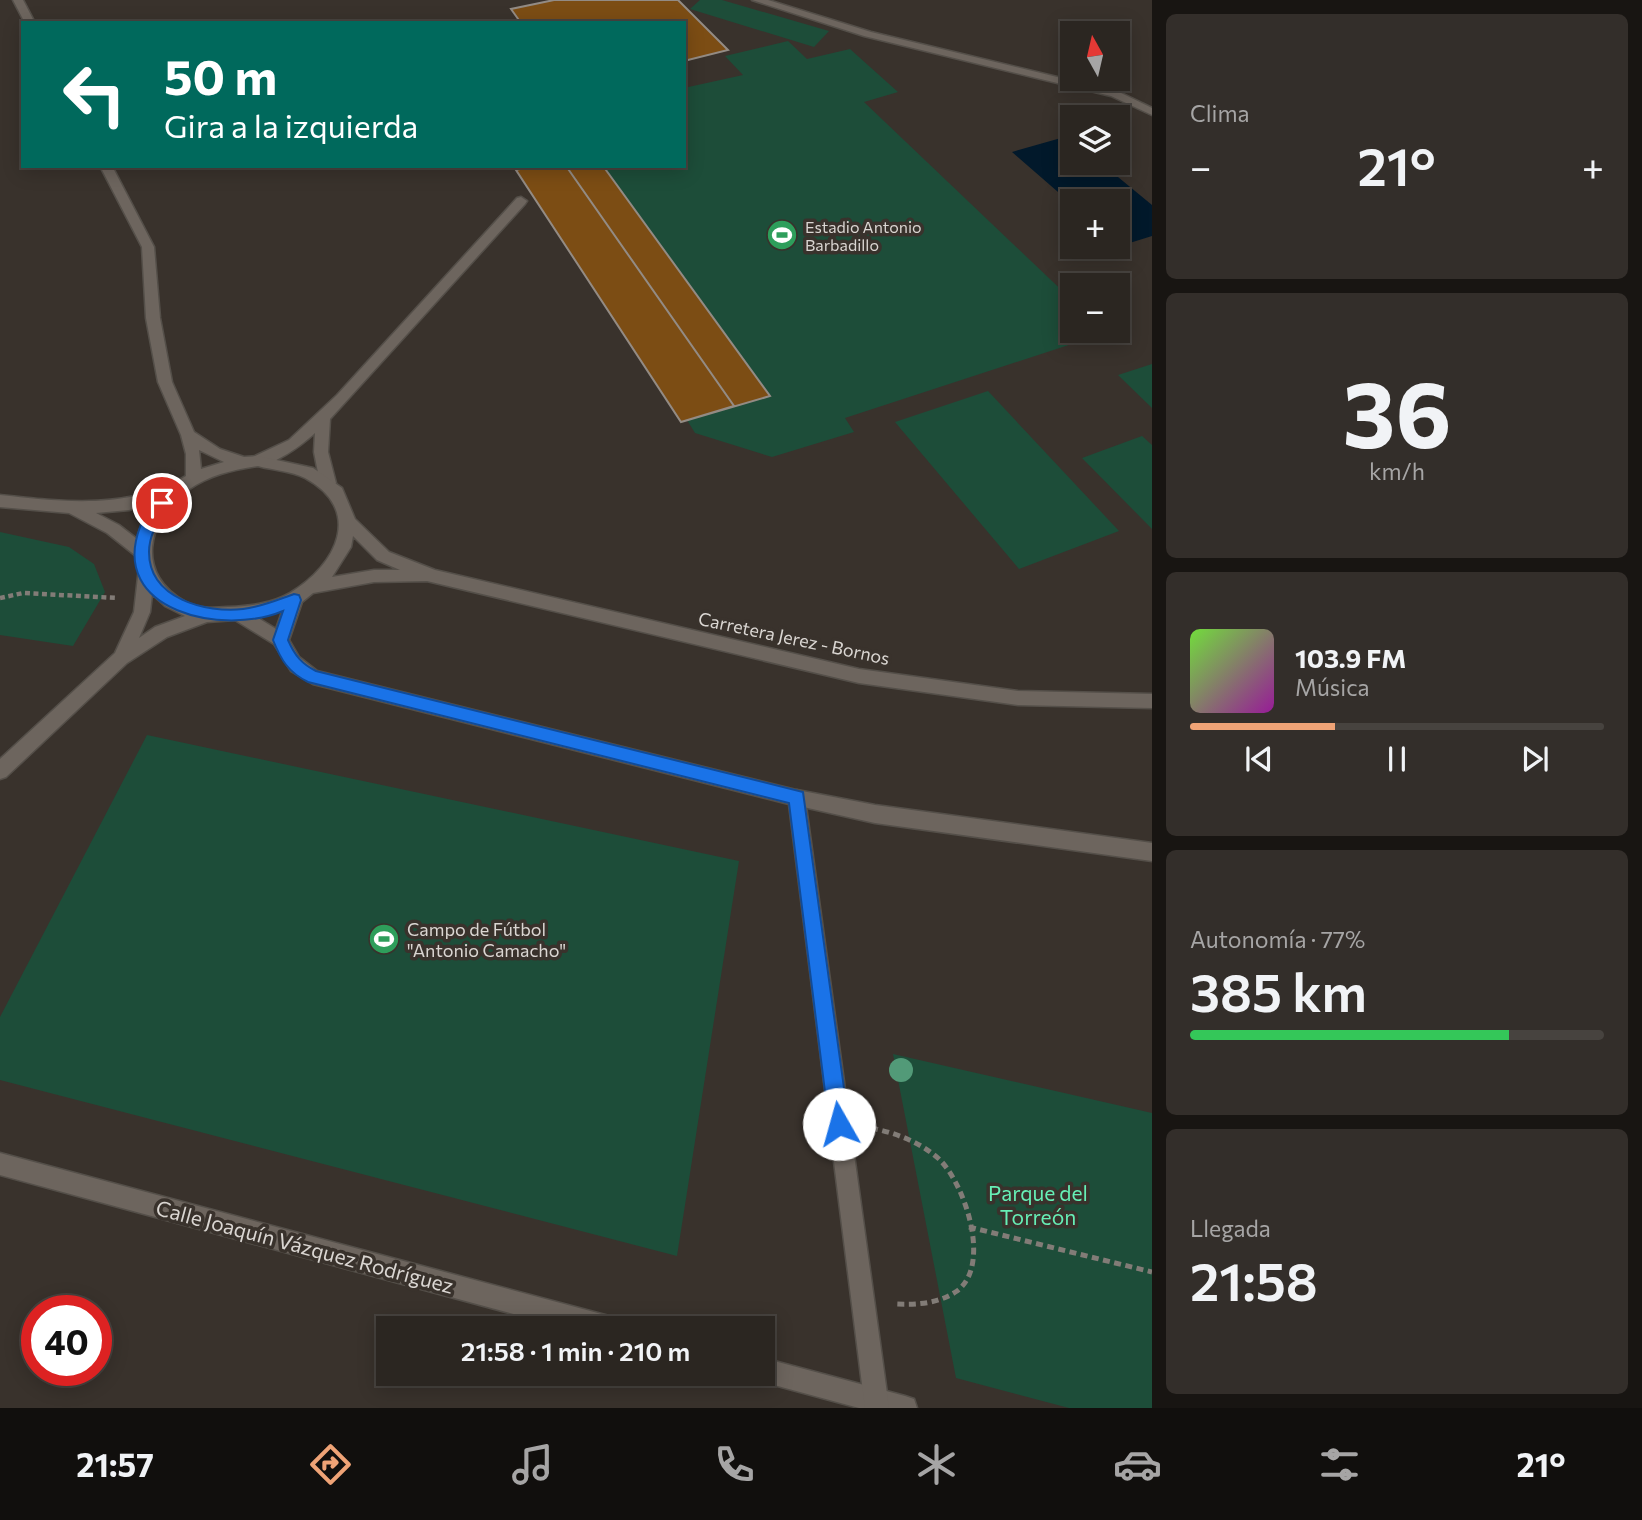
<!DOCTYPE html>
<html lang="es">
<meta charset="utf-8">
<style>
:root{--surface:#2b2621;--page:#332e2a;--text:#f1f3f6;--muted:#a6a5a5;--line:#47433f;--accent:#efa376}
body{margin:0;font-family:Commissioner,sans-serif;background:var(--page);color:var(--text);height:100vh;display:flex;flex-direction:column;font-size:26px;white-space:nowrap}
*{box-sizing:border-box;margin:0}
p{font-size:23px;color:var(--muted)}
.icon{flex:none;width:38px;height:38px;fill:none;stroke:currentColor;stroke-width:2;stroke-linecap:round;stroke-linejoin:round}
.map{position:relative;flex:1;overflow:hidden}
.details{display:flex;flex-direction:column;gap:14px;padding:14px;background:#181512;width:490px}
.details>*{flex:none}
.guide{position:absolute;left:21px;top:21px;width:665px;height:147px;border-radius:0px;box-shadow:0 4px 18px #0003,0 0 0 2px var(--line);background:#00695c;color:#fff;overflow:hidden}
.needle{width:46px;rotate:352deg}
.tools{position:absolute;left:1060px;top:21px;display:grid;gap:14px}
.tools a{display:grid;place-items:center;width:70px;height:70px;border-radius:0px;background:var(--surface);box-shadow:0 4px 18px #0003,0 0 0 2px var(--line);font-size:35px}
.speed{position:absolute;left:21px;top:1295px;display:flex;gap:14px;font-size:35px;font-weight:700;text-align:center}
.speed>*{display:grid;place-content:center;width:91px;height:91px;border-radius:50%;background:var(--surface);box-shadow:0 4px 18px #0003,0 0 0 2px var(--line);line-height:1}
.speed .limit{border:10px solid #d22;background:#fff;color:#111}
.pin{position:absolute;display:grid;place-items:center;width:60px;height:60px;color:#fff;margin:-30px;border:4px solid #fff;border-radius:50%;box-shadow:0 2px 7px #0007}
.me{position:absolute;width:77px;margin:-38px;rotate:353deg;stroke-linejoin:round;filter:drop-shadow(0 0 5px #0008)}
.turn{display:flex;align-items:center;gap:24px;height:147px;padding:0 28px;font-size:32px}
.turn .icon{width:91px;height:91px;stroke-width:2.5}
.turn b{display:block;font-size:49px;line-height:60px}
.big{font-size:52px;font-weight:600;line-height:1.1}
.details .widget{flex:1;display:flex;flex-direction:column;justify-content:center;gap:10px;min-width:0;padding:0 24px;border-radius:10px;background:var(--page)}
.details .dial{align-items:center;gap:0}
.dial b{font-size:91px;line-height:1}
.song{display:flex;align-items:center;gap:21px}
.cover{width:84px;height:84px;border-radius:10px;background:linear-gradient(135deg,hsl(100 70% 55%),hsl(300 70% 35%))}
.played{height:7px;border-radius:4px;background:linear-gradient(90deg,var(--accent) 35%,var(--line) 35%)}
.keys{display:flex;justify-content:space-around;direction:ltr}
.heat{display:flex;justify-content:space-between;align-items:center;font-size:38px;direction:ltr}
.charge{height:10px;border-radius:5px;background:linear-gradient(90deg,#34c759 77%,var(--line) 0)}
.trip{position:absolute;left:376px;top:1316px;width:399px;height:70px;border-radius:0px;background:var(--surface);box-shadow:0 4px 18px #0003,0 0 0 2px var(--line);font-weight:600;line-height:70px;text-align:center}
.tab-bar{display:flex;height:112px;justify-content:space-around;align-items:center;background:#110f0d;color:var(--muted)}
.tab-bar .icon{width:49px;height:49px}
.tab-bar .current{color:var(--accent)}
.tab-bar b{font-size:32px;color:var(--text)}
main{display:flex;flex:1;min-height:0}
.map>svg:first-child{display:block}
</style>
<main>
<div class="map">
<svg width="1152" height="1408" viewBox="0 0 1152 1408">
<rect width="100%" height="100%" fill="#39322c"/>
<!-- green -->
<path fill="#1d4d39" d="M700,0H722L829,31L814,47L690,9Z
M788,41L807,59L850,49L898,92L864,102L1073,301V331H1084L1081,341L845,418L854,432L772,457L695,433L687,420L681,422L516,170L521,168L520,166H684V88L743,75L725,56Z
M1152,364V408L1118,375Z
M988,391L1119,531L1019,569L895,422Z
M1142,436L1152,445V529L1082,458Z
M0,532L69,547L94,564L105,592L73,646L0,635Z
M147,735L739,861L677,1256L0,1080V1017Z
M893,1054L1152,1113V1408H1069L956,1378Z"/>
<!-- water -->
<path fill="#02192b" d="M1068,136L1073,140V163H1101L1152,205V236L1120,246L1118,201H1073V205L1012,152Z"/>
<!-- building -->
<path fill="#7c4d14" stroke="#938b84" stroke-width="2" d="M554,0H678L728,50L684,61V23H521L511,9Z
M531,166H603L770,396L681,422L516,170Z
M531,166H566L734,406L681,422L516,170Z"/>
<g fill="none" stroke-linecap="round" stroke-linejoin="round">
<!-- lane casing -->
<g stroke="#544f49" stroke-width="3">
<path id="lane" d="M752,0H768L871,32L1119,92L1152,108V115L1111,96L864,36Z
M521,197L527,201L525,204L330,419L328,452L336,483L333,487H323L320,483L314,452L315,433C302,445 270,469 253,465L251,461L253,457L289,440L337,395L517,198Z"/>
</g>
<!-- street casing -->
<g stroke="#544f49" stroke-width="3">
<path id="street" d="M797,790L875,805L1152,843V861L875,823L790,804L788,798L790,792Z
M0,1153L609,1316L618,1319L621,1328H565L0,1175Z
M763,1358L905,1396L914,1399L917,1408H859L763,1382L754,1379L752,1374H763Z"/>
</g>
<!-- secondary casing -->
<g stroke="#544f49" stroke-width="3">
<path id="secondary" d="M13,0H23L35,23H25Z
M100,166H112L154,247L160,318L172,382L194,432L220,449L244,457L258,456L313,468L342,488L355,519L389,552L435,570L859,669L1018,691L1152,694V708L1018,705L859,683L427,581L374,582L313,593L302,602L289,640L299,657L317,671L804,792L889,1408H865L789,804L313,684L291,671L274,644L235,620L207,622L167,637L127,663L6,777L0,779V759L115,653L134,612L139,568L136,556L107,533L69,513L0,507V495C64,502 129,510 186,476V454L181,435L158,382L146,318L142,247ZM199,450L224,462L201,469ZM258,466C272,470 292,471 305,478C364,510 337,565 290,593C271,604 249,606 228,607C213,608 200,609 186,602C135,575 146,520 188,490C209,475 233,470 258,466ZM154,504L143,520L137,539L119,525L96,513L129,510ZM353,536L377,560L400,570H374L332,577L351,547ZM152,594L165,606L185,616L155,627L139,638L150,612ZM283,609L276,629L258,618L261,617Z"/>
</g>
<!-- path-far1 -->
<path stroke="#827c77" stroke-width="4.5" stroke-dasharray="5 3.5" stroke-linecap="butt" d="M0,598L23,593L118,598"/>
<!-- path -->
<path stroke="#827c77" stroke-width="5" stroke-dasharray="7 4.5" stroke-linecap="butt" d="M871,1128C896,1133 920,1142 939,1159C965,1184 992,1265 957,1291C938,1304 916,1305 895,1304
M969,1227L1152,1272"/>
<!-- lane -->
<use href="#lane" fill="#6d655e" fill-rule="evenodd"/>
<!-- street -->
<use href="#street" fill="#6d655e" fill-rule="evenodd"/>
<!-- secondary -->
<use href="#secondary" fill="#6d655e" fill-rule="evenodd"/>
</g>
<!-- trees -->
<circle fill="#529a78" cx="901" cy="1070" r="12"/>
<!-- route -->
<path fill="#1a73e8" stroke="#114b97" stroke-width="2" d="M162,498L169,503C160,519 149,533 149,552C149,599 206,613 243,609C261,607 277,600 294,594L299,595L301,600L288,640C295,656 302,664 316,671L803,792L849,1124L846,1131L839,1134L832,1131L829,1124L789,803L308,682C288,672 281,660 273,640L283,611C224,636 108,612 140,527C143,517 152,508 157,499Z"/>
<!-- icons -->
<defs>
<g id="stadium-disc" transform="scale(1.575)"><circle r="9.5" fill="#2e9e5b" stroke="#39322c"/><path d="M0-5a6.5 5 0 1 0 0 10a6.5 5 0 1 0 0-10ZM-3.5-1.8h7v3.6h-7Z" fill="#fff"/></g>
</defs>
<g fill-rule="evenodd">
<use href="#stadium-disc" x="782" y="235"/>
<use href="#stadium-disc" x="384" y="939"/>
</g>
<g text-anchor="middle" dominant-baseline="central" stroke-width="7" stroke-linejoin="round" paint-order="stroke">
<!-- far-poi labels -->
<g font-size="16" fill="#dad6d2" stroke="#39322c" text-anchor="start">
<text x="805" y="226">Estadio Antonio<tspan x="805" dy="18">Barbadillo</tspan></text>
</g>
<!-- street labels -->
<g font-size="18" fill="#dad6d2" stroke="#39322c">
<text transform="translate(794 638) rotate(12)">Carretera Jerez - Bornos</text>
</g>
<!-- poi labels -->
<g font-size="18" fill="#dad6d2" stroke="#39322c" text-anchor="start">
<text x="407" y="929">Campo de Fútbol<tspan x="407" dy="21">"Antonio Camacho"</tspan></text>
</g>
<!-- near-park labels -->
<g font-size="21" fill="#66efb6" stroke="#39322c">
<text x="1038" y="1192">Parque del<tspan x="1038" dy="24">Torreón</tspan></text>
</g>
<!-- near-street labels -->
<g font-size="21" fill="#dad6d2" stroke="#39322c">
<text transform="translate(305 1246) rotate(15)">Calle Joaquín Vázquez Rodríguez</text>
</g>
</g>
</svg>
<div class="tools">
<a><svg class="needle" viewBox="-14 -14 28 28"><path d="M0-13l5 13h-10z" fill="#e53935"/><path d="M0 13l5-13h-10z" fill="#a6a5a5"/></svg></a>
<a><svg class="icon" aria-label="layers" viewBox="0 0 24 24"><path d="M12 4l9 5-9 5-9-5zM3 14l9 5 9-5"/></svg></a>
<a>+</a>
<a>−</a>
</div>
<div class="speed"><div class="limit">40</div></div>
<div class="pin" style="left:162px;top:503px;background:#d93025"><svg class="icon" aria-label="arrive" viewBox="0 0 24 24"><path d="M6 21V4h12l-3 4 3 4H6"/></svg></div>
<svg class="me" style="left:839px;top:1124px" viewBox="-20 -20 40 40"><circle r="19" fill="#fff"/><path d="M0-13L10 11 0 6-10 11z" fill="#1a73e8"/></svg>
<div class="trip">21:58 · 1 min · 210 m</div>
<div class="guide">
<div class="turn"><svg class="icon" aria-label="left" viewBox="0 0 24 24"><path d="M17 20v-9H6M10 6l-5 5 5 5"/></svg><div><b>50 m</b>Gira a la izquierda</div></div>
</div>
</div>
<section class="details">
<div class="widget"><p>Clima</p>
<div class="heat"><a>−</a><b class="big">21°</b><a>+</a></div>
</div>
<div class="widget dial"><b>36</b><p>km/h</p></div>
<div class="widget">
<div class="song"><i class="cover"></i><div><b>103.9 FM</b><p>Música</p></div></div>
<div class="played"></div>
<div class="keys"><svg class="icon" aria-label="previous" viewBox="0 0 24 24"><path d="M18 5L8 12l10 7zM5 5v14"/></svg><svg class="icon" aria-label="pause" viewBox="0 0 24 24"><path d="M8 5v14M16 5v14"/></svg><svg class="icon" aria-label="next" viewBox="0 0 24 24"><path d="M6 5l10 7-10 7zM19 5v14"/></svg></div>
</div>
<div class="widget"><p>Autonomía · 77%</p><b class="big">385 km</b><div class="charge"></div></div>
<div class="widget"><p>Llegada</p><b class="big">21:58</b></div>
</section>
</main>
<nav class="tab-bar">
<b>21:57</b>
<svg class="icon current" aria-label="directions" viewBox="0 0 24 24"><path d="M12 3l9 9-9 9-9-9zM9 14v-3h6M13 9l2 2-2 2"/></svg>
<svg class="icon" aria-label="music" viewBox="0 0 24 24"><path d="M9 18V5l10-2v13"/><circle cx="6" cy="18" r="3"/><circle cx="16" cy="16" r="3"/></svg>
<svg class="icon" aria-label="phone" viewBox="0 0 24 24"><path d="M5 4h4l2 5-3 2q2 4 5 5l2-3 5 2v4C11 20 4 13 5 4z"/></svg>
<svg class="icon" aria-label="climate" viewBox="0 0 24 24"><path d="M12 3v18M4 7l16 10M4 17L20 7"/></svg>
<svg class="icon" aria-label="car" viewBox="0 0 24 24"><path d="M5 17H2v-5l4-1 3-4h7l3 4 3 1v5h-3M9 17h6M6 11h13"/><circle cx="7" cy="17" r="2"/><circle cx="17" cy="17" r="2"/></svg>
<svg class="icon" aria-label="filters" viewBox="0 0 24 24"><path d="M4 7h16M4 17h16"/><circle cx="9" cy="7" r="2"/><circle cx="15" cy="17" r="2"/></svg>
<b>21°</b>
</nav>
